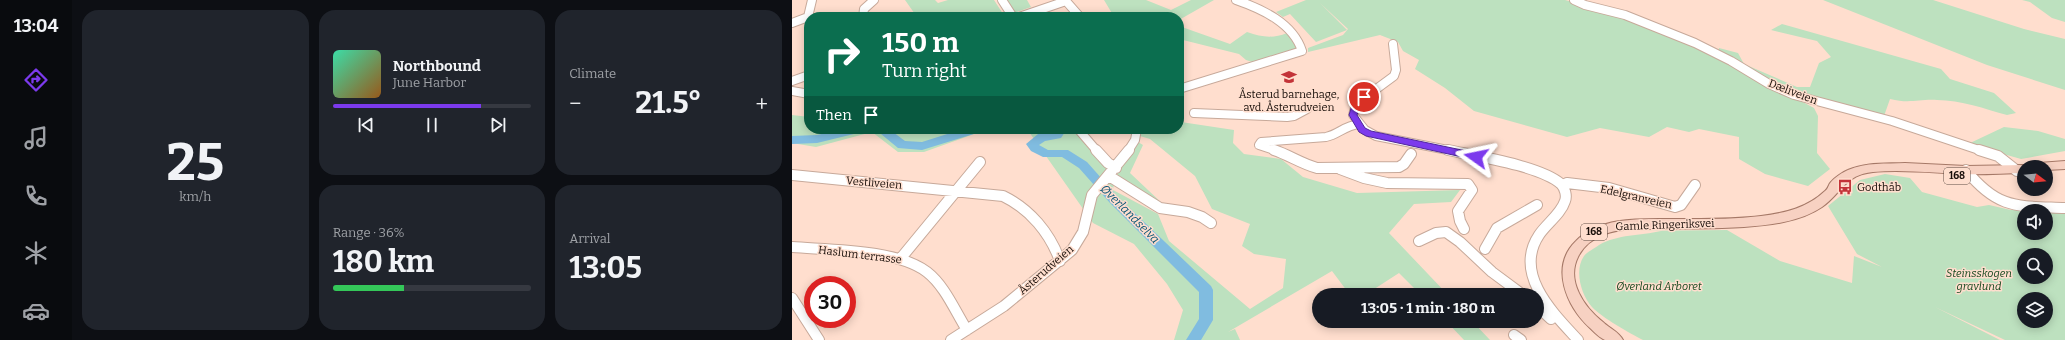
<!DOCTYPE html>
<meta charset="utf-8">
<style>
:root{--surface:#171b24;--page:#20242c;--text:#f1f3f6;--muted:#9ea1a6;--line:#363941;--accent:#7c3aed}
body{margin:0;font-family:Bitter,serif;background:var(--page);color:var(--text);height:100vh;display:flex;flex-direction:column;font-size:15px;white-space:nowrap}
*{box-sizing:border-box;margin:0}
p{font-size:13px;color:var(--muted)}
.icon{flex:none;width:22px;height:22px;fill:none;stroke:currentColor;stroke-width:2;stroke-linecap:round;stroke-linejoin:round}
.map{position:relative;flex:1;overflow:hidden}
.sheet{display:flex;flex-direction:column;gap:10px;padding:10px;background:#0d0f14;width:720px}
.sheet>*{flex:none}
.guide{position:absolute;left:12px;top:12px;width:380px;height:122px;border-radius:16px;box-shadow:0 2px 10px #0003;background:#0b6e4f;color:#fff;overflow:hidden}
.needle{width:26px;rotate:106deg}
.controls{position:absolute;left:1225px;top:160px;display:grid;gap:8px}
.controls a{display:grid;place-items:center;width:36px;height:36px;border-radius:50%;background:var(--surface);box-shadow:0 2px 10px #0003;font-size:20px}
.speed{position:absolute;left:12px;top:276px;display:flex;gap:8px;font-size:20px;font-weight:700;text-align:center}
.speed>*{display:grid;place-content:center;width:52px;height:52px;border-radius:50%;background:var(--surface);box-shadow:0 2px 10px #0003;line-height:1}
.speed .limit{border:6px solid #d22;background:#fff;color:#111}
.pin{position:absolute;display:grid;place-items:center;width:34px;height:34px;color:#fff;margin:-17px;border:2px solid #fff;border-radius:50%;box-shadow:0 1px 4px #0007}
.me{position:absolute;width:44px;margin:-22px;rotate:282deg;stroke-linejoin:round;filter:drop-shadow(0 0 3px #0008)}
.turn{display:flex;align-items:center;gap:14px;height:84px;padding:0 12px;font-size:18px}
.turn .icon{width:52px;height:52px;stroke-width:2.5}
.turn b{display:block;font-size:28px;line-height:34px}
.then{display:flex;align-items:center;height:38px;padding:0 12px;background:#0003;gap:8px;font-size:15px}
.big{font-size:30px;font-weight:700;line-height:1.1}
.sheet .widget{flex:1;display:flex;flex-direction:column;justify-content:center;gap:6px;min-width:0;padding:0 14px;border-radius:16px;background:var(--page)}
.sheet .dial{align-items:center;gap:0}
.dial b{font-size:52px;line-height:1}
.song{display:flex;align-items:center;gap:12px}
.cover{width:48px;height:48px;border-radius:6px;background:linear-gradient(135deg,hsl(160 70% 55%),hsl(30 70% 35%))}
.played{height:4px;border-radius:2px;background:linear-gradient(90deg,var(--accent) 75%,var(--line) 75%)}
.keys{display:flex;justify-content:space-around;direction:ltr}
.heat{display:flex;justify-content:space-between;align-items:center;font-size:22px;direction:ltr}
.charge{height:6px;border-radius:3px;background:linear-gradient(90deg,#34c759 36%,var(--line) 0)}
.sheet .tiles{flex:1;display:grid;gap:10px;grid-template-columns:repeat(3,1fr)}
.widget:first-child{grid-row:span 2}
.trip{position:absolute;left:520px;top:288px;width:232px;height:40px;border-radius:20px;background:var(--surface);box-shadow:0 2px 10px #0003;font-weight:700;line-height:40px;text-align:center}
main{display:flex;flex:1;min-height:0}
.tabs{display:flex;flex-direction:column;width:72px;justify-content:space-around;align-items:center;background:#090b0e;color:var(--muted)}
.tabs .icon{width:28px;height:28px}
.tabs .current{color:var(--accent)}
.tabs b{font-size:18px;color:var(--text)}
.map>svg:first-child{display:block}
</style>
<main>
<nav class="tabs">
<b>13:04</b>
<svg class="icon current" aria-label="directions" viewBox="0 0 24 24"><path d="M12 3l9 9-9 9-9-9zM9 14v-3h6M13 9l2 2-2 2"/></svg>
<svg class="icon" aria-label="music" viewBox="0 0 24 24"><path d="M9 18V5l10-2v13"/><circle cx="6" cy="18" r="3"/><circle cx="16" cy="16" r="3"/></svg>
<svg class="icon" aria-label="phone" viewBox="0 0 24 24"><path d="M5 4h4l2 5-3 2q2 4 5 5l2-3 5 2v4C11 20 4 13 5 4z"/></svg>
<svg class="icon" aria-label="climate" viewBox="0 0 24 24"><path d="M12 3v18M4 7l16 10M4 17L20 7"/></svg>
<svg class="icon" aria-label="car" viewBox="0 0 24 24"><path d="M5 17H2v-5l4-1 3-4h7l3 4 3 1v5h-3M9 17h6M6 11h13"/><circle cx="7" cy="17" r="2"/><circle cx="17" cy="17" r="2"/></svg>
</nav>
<section class="sheet">
<div class="tiles">
<div class="widget dial"><b>25</b><p>km/h</p></div>
<div class="widget">
<div class="song"><i class="cover"></i><div><b>Northbound</b><p>June Harbor</p></div></div>
<div class="played"></div>
<div class="keys"><svg class="icon" aria-label="previous" viewBox="0 0 24 24"><path d="M18 5L8 12l10 7zM5 5v14"/></svg><svg class="icon" aria-label="pause" viewBox="0 0 24 24"><path d="M8 5v14M16 5v14"/></svg><svg class="icon" aria-label="next" viewBox="0 0 24 24"><path d="M6 5l10 7-10 7zM19 5v14"/></svg></div>
</div>
<div class="widget"><p>Climate</p>
<div class="heat"><a>−</a><b class="big">21.5°</b><a>+</a></div>
</div>
<div class="widget"><p>Range · 36%</p><b class="big">180 km</b><div class="charge"></div></div>
<div class="widget"><p>Arrival</p><b class="big">13:05</b></div>
</div>
</section>
<div class="map">
<svg width="1273" height="340" viewBox="0 0 1273 340">
<rect width="100%" height="100%" fill="#ffdece"/>
<!-- green -->
<path fill="#bde1bf" fill-rule="evenodd" d="M113,0H143L146,3L156,0H202L213,17H125Z
M212,0H235L239,7L219,14Z
M312,0H354L379,10L399,0H422L387,20V17H327L321,15Z
M514,0H773L841,19L942,65L1022,108L1026,116L1025,153L1038,169L1016,186L973,174L947,159V137L907,129L897,132L875,127L857,137L808,128L775,137L682,111L653,88L623,69L627,60L611,51L606,42L588,35L516,52V48L551,35L556,29L528,3L555,30L524,42L498,14L491,17L484,12Z
M1031,0H1141L1232,29L1273,39V90L1195,65Z
M1230,0H1273V22L1260,18L1238,2Z
M990,24L1149,69L1158,79L1202,93L1224,113L1215,115C1193,109 1169,100 1145,100C1126,99 1118,104 1098,99L1092,116L1019,97L992,88L926,54L927,48L946,53L952,64L1005,87H1018L1027,63L1039,57L1025,41L979,30Z
M387,26L438,44L455,32C470,37 480,39 495,33L506,50L460,62L454,60L447,54L387,39Z
M0,115L17,117V129H196L132,152H106L80,132L24,147L0,143Z
M387,119L389,122L442,130L441,143L452,154L489,159L511,177L565,193L668,190L659,202L622,204L597,233L656,295H629L607,273L573,295H558L540,271L436,332L443,329L448,340H382L391,310L375,284L342,244L301,223L235,129H287L324,170L321,190L366,214L377,241L458,309L491,288L494,259L462,254L450,246L458,224L420,209L403,176L358,139L348,136L350,129H387Z
M1212,127L1246,131L1273,139V151L1229,159L1176,144Z
M346,142L351,145L338,173L374,207L324,179L327,169Z
M1093,174L1118,178L1130,192L1185,207L1197,205L1219,210L1273,211V340H1213L1143,307L1208,340H851C839,334 809,317 800,307C789,295 782,270 792,256C795,252 803,248 807,245C826,234 848,236 869,231H841L935,230L988,261L1060,283L1062,256L1090,267L1065,254L1036,206L1068,180ZM1232,211H1254V233H1232ZM1232,255H1254V277H1232ZM1232,299H1254V321H1232Z
M654,321H680L698,340H672Z"/>
<g fill="none" stroke-linecap="round" stroke-linejoin="round">
<!-- river -->
<path fill="#80bce0" fill-rule="evenodd" d="M52,129H72L70,132L25,143L0,144V136L25,135Z
M83,129H97L113,141L130,142L171,129H190L188,132L130,150L106,148Z
M263,129H275L269,138L253,141L247,145L256,150H276L295,162L326,197L419,286L421,290V320L409,340H394L407,319V292L318,203L287,168L270,157H251L239,151L234,144L246,134L261,131Z"/>
<!-- minor-far1 casing -->
<g stroke="#c7a99a" stroke-width="10">
<path id="minor-far1" d="M210,0L221,17
M782,0L793,5L833,15L903,43L939,61L977,84L1002,95L1100,121L1190,151
M71,17L72,9L82,0
M227,17L274,1L288,17
M0,23L16,17L20,0
M601,44L604,70L602,76L564,104L561,115L573,130L584,136L661,151
M0,81L17,75
M387,89L510,51C501,23 470,9 444,0
M0,91L17,94
M402,113L495,117L502,116L515,109
M286,129L305,151
M336,151L343,140L345,129
M485,151L467,145L469,142L534,137C547,134 552,126 567,124"/>
</g>
<!-- minor casing -->
<g stroke="#c7a99a" stroke-width="12">
<path id="minor" d="M304,150L316,163L324,168
M482,150C497,155 510,164 525,168L607,167L612,164L619,154
M656,150C684,156 749,166 769,184C773,188 775,196 773,201C769,214 754,224 747,235C721,274 761,313 786,340
M1187,150L1206,156L1225,171
M548,169L572,178L595,183L676,184L680,190L666,211L668,221L672,229
M1174,170C1206,210 1226,206 1273,208
M0,175L211,196C238,209 258,233 268,261
M317,176L368,208L396,212L410,217L419,223
M775,183L817,188L883,207L889,205L903,185
M627,241L644,233L654,232L668,242L700,272L731,295
M0,247C37,250 105,249 135,272C153,286 163,311 175,330
M693,249L705,228L745,205
M109,258L188,162
M0,298L27,340
M745,306L759,319
M722,335L729,340
M159,340L212,306L280,250L291,232L300,195L337,150"/>
</g>
<!-- major casing -->
<g stroke="#a57867" stroke-width="2">
<path id="major" d="M1273,161V169L1254,170V167H1242L1247,163Z
M1113,163L1174,166L1232,165L1236,167H1232V173C1212,173 1192,175 1171,174C1142,173 1111,169 1081,172C1052,175 1050,193 1030,207C1008,222 978,225 952,227C923,229 893,228 864,229C848,229 829,228 813,234C802,238 791,246 786,257C774,281 792,307 811,322C817,328 827,332 831,340C826,340 817,340 813,340C808,338 802,332 798,328C775,307 757,267 784,241C811,213 861,220 897,219C921,219 945,219 969,216C993,213 1015,208 1033,191C1037,188 1036,185 1039,182C1042,178 1051,172 1056,170C1074,162 1094,164 1113,163Z"/>
</g>
<!-- minor-far1 -->
<use href="#minor-far1" stroke="#fff" stroke-width="8"/>
<!-- minor -->
<use href="#minor" stroke="#fff" stroke-width="10"/>
<!-- major -->
<use href="#major" fill="#f7d1c2" fill-rule="evenodd"/>
</g>
<!-- route -->
<path fill="#7c3aed" stroke="#51269a" d="M572,94L576,97L568,105L565,115L573,128L579,131L684,153L689,157L684,160L574,136L567,132L557,115L561,102Z"/>
<!-- icons -->
<defs>
<g id="school-bare" transform="scale(1.2)"><path d="M0-5L7-2L0 1L-7-2ZM-4 1L0 2.5L4 1V4Q0 6-4 4Z" fill="#c33338" stroke="#ffdece" stroke-width="2.5" paint-order="stroke"/></g>
<g id="bus-bare" transform="scale(1.2)"><path d="M-5-6H5V4H4V6H2V4H-2V6H-4V4H-5ZM-3.5-4V0h7V-4ZM-3.5 1.2v1.5H-2V1.2ZM2 1.2v1.5H3.5V1.2Z" fill="#c33338" stroke="#ffdece" stroke-width="2.5" paint-order="stroke"/></g>
</defs>
<g fill-rule="evenodd">
<use href="#school-bare" x="497" y="77"/>
<use href="#bus-bare" x="1053" y="187"/>
</g>
<g text-anchor="middle" dominant-baseline="central" stroke-width="3" stroke-linejoin="round" paint-order="stroke">
<!-- shield labels -->
<g fill="#ffdece" stroke="#5c4b43" stroke-width="1">
<rect x="1152" y="168" width="26" height="16" rx="3"/>
<rect x="789" y="224" width="26" height="16" rx="3"/>
</g>
<g font-size="10" font-weight="bold" fill="#160c07">
<text x="1165" y="176">168</text>
<text x="802" y="232">168</text>
</g>
<!-- street labels -->
<g font-size="11" fill="#160c07" stroke="#ffdece">
<text transform="translate(1001 92) rotate(21)">Dæliveien</text>
<text transform="translate(82 183) rotate(5)">Vestliveien</text>
<text transform="translate(844 197) rotate(13)">Edelgranveien</text>
<text transform="translate(873 225) rotate(-2)">Gamle Ringeriksvei</text>
<text transform="translate(68 255) rotate(7)">Haslum terrasse</text>
<text transform="translate(254 270) rotate(-41)">Åsterudveien</text>
</g>
<!-- poi labels -->
<g font-size="11" fill="#160c07" stroke="#ffdece">
<text x="497" y="94">Åsterud barnehage,<tspan x="497" dy="13">avd. Åsterudveien</tspan></text>
<text x="1065" y="187" text-anchor="start">Godthåb</text>
</g>
<!-- park labels -->
<g font-size="11" font-style="italic" fill="#14471d" stroke="#ffdece">
<text x="1187" y="273">Steinsskogen<tspan x="1187" dy="13">gravlund</tspan></text>
<text x="867" y="286">Øverland Arboret</text>
</g>
<!-- water labels -->
<g font-size="12" font-style="italic" fill="#065577" stroke="#ffdece">
<text transform="translate(338 214) rotate(45)">Øverlandselva</text>
</g>
</g>
</svg>
<div class="controls">
<a><svg class="needle" viewBox="-14 -14 28 28"><path d="M0-13l5 13h-10z" fill="#e53935"/><path d="M0 13l5-13h-10z" fill="#9ea1a6"/></svg></a>
<a><svg class="icon" aria-label="sound" viewBox="0 0 24 24"><path d="M4 9h4l5-4v14l-5-4H4zM17 9q2 3 0 6"/></svg></a>
<a><svg class="icon" aria-label="search" viewBox="0 0 24 24"><circle cx="10" cy="10" r="6"/><path d="M15 15l6 6"/></svg></a>
<a><svg class="icon" aria-label="layers" viewBox="0 0 24 24"><path d="M12 4l9 5-9 5-9-5zM3 14l9 5 9-5"/></svg></a>
</div>
<div class="speed"><div class="limit">30</div></div>
<div class="pin" style="left:572px;top:97px;background:#d93025"><svg class="icon" aria-label="arrive" viewBox="0 0 24 24"><path d="M6 21V4h12l-3 4 3 4H6"/></svg></div>
<svg class="me" style="left:684px;top:157px" viewBox="-20 -20 40 40"><path d="M0-17L14 15 0 8-14 15z" fill="#7c3aed" stroke="#fff" stroke-width="4"/></svg>
<div class="trip">13:05 · 1 min · 180 m</div>
<div class="guide">
<div class="turn"><svg class="icon" aria-label="right" viewBox="0 0 24 24"><path d="M7 20v-9h11M14 6l5 5-5 5"/></svg><div><b>150 m</b>Turn right</div></div>
<div class="then">Then<svg class="icon" aria-label="arrive" viewBox="0 0 24 24"><path d="M6 21V4h12l-3 4 3 4H6"/></svg></div>
</div>
</div>
</main>
